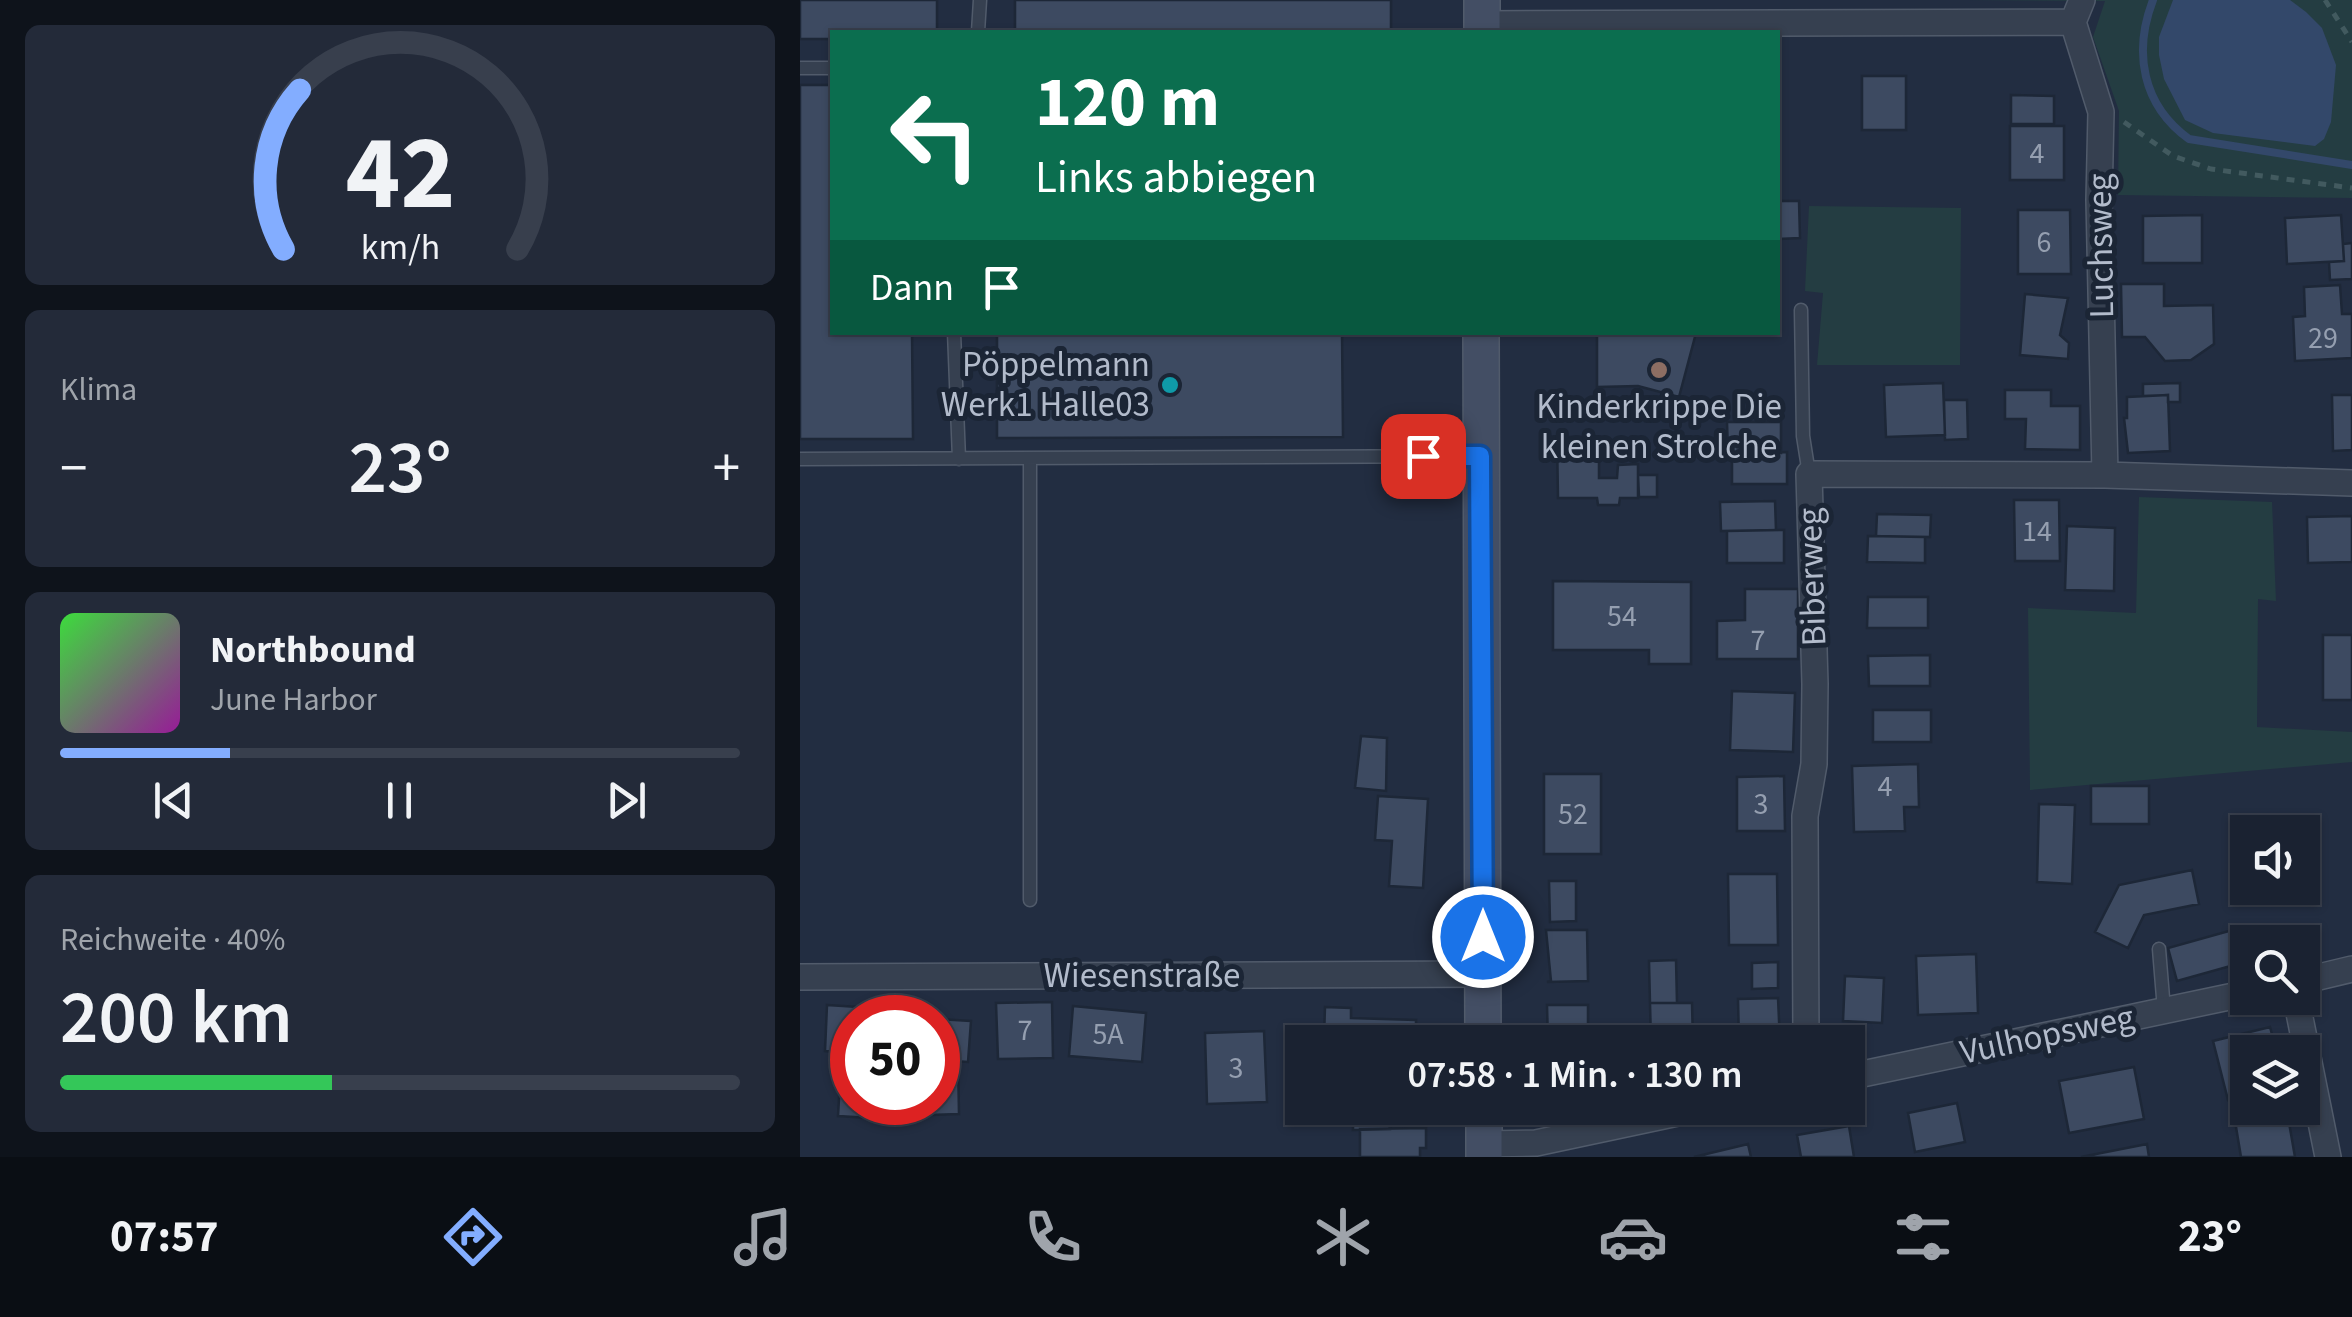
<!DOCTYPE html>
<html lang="de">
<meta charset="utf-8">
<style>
:root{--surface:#1a2231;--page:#232a39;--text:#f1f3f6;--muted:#9fa4ab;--line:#383f4d;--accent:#83adff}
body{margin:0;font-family:"Source Sans 3",sans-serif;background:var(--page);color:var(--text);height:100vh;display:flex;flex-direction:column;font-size:38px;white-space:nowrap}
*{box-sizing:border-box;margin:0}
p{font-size:32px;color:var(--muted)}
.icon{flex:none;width:55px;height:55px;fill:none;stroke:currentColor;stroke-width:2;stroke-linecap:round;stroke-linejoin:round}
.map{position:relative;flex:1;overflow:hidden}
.sheet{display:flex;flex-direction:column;gap:25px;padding:25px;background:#0e131b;width:800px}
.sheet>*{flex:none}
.hud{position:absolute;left:30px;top:30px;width:950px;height:305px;border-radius:0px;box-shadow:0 2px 8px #0004,0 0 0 2px var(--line);background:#0b6e4f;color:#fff;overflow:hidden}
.controls{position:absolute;left:1430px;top:815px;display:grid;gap:20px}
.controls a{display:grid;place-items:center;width:90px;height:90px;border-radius:0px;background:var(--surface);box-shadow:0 2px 8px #0004,0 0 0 2px var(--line);font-size:50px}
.speed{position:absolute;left:30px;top:995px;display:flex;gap:20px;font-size:50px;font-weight:700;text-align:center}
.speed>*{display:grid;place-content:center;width:130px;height:130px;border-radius:50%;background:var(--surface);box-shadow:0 2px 8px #0004,0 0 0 2px var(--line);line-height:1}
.speed .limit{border:15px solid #d22;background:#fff;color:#111}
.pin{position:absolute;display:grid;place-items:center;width:85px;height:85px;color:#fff;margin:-42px;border-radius:20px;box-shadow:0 5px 15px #0006}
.me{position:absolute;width:110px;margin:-55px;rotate:0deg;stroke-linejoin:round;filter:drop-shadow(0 0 8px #0008)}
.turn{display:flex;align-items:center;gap:35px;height:210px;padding:0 40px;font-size:45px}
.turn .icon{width:130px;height:130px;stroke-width:2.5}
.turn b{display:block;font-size:70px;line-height:85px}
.then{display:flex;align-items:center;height:95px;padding:0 40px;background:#0003;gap:20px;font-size:38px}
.big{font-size:75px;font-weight:600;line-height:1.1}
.sheet .tile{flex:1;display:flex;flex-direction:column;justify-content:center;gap:15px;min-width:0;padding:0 35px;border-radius:15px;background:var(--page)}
.sheet .dial{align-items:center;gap:0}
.dial svg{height:260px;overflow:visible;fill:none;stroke:var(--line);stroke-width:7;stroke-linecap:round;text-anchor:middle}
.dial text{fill:var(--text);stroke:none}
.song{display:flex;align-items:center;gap:30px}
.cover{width:120px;height:120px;border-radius:15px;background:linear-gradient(135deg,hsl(120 70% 55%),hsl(300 70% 35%))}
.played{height:10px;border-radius:5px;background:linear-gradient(90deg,var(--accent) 25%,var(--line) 25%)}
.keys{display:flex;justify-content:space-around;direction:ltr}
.heat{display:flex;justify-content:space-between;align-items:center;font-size:55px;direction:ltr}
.charge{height:15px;border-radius:8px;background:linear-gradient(90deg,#34c759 40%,var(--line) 0)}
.trip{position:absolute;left:485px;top:1025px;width:580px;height:100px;border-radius:0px;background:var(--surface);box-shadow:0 2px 8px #0004,0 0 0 2px var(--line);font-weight:600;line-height:100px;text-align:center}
.dock{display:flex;height:160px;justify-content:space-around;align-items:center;background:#0a0e14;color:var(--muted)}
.dock .icon{width:70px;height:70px}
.dock .active{color:var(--accent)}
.dock b{font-size:45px;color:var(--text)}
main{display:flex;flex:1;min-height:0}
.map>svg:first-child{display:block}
</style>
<main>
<section class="sheet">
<div class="tile dial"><svg viewBox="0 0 100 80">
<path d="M14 69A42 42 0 1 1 86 69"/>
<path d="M14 69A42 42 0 0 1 19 20" stroke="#83adff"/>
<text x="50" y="56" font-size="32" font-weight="700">42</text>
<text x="50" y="72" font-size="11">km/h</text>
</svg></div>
<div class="tile"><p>Klima</p>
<div class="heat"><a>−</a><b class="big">23°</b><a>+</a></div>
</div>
<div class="tile">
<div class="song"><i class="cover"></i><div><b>Northbound</b><p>June Harbor</p></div></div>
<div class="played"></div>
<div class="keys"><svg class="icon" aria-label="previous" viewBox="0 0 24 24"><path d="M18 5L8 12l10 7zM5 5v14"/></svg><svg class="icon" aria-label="pause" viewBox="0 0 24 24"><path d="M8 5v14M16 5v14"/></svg><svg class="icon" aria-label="next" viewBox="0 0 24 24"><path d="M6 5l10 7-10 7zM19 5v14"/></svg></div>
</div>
<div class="tile"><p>Reichweite · 40%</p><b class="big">200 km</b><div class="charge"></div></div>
</section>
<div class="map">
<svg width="1552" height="1157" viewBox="0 0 1552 1157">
<rect width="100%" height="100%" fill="#222d41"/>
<!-- green -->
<path fill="#243d42" d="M1166,0H1552V198L1318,195L1319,111L1293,37L1305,1Z
M1009,206L1161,208L1160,365H1017L1023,293L1005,291Z
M1339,497L1472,502L1476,601L1458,599L1457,727L1552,732V762L1230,790L1228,608L1336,613Z"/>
<!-- water -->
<path fill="#33486a" d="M1373,0H1490L1506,12L1522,28L1536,65L1531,122L1524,139L1515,146L1413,133L1385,120L1364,79L1359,55V37Z"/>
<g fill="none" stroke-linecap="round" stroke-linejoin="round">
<!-- stream -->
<path stroke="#33486a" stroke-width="8" d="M1353,0C1333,52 1342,105 1389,139L1552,165"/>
</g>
<!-- building -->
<path fill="#3d4a61" stroke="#1d2737" stroke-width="2.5" d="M0,0H137V32H32V39H0Z
M215,0H591V32H215Z
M1062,76H1106V130H1062Z
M0,85H32V332H112L113,439H0Z
M1211,95L1254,96V124H1211Z
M1210,126H1264V180H1210Z
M978,201H999L1000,238L978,239Z
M1218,210H1270L1271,274H1218Z
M1402,215V263H1343V216Z
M1541,215L1544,261L1487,264L1485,218Z
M1552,243V279L1530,280L1529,262L1544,261L1543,244Z
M1321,284H1364V306L1413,305L1414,344L1391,360L1365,361L1345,337H1322Z
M1540,285L1542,314H1552V358L1495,361L1493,317L1505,316L1504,287Z
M1225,294L1268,298L1260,335L1269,343L1268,359L1220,355Z
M197,332H542L543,437L197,438Z
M797,332L896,333L879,397L838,386L797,387Z
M1143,383L1145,435L1086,437L1084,385Z
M1380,383V402H1368V395L1343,396V384Z
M1205,390H1251V406H1280V450L1225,449L1226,419H1205Z
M1368,395L1370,451L1328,453L1324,418H1327V397Z
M1532,395H1552V450L1533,451Z
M1144,400H1167L1168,439L1145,440Z
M927,422H981V453H928Z
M757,437H799V478H817L818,465L838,464V498H820L819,505H798L797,498H758Z
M987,452V484H932V453Z
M838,475H857V497H839Z
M1214,500H1259L1260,561H1215Z
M975,501L976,530L921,531L920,502Z
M1077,514L1131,515L1130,537L1076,536Z
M1552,516V562L1508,563L1507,517Z
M1267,526L1315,528L1314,591L1265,590Z
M984,530V563H927V531Z
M1068,536L1125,537V563L1067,562Z
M753,581L891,582V664H849V650H753Z
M945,589H998V659H917V621L945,620Z
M1068,597H1128V628H1067Z
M1523,635H1552V700H1523Z
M1130,655V686H1069L1068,656Z
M932,691L995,693L993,752L930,750Z
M1073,710H1131V742H1073Z
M561,736L587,738L586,791L555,788Z
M1118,764L1119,807H1104L1105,831L1054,832L1052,766Z
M744,774H801V854H744Z
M984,776L985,831H937V777Z
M1291,786H1349V824H1291Z
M578,796L628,799L623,888L589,886L592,841L575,840Z
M1239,804L1275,805L1272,884L1237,882Z
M1392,870L1399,904L1344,915L1328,948L1295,932L1319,885Z
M928,874H977L978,945H929Z
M749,881H776V921L750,922Z
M1436,929L1445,962L1377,981L1368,948Z
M746,930H787L788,981L747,982L751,981Z
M1176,954L1178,1013L1118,1015L1116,956Z
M876,960L877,1003H850L849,961Z
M978,962V988L952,989V963Z
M1045,976L1084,978L1082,1023L1043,1021Z
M978,998L980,1042H939L938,999Z
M252,1002L253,1058L198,1059L196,1003Z
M850,1003H892L893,1042H851Z
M27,1005L106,1010V1018H52V1053L25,1051Z
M747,1005H788V1036H785V1042H748Z
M273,1006L346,1013L342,1062L269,1056Z
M525,1007L551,1008V1018L616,1020V1042H559V1038L524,1037Z
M138,1019L171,1021L168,1062L138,1060Z
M1470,1027L1477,1052H1448V1095L1428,1100L1413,1041Z
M464,1031L467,1102L407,1104L405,1033Z
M158,1060L159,1114L130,1115V1102H138V1061Z
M41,1064L52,1065V1102H104L103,1120L38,1116Z
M1334,1067L1344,1119L1269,1133L1259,1081Z
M1157,1103L1165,1142L1115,1152L1108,1113Z
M1487,1111L1495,1157H1441L1435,1121Z
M553,1115H590V1129L553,1130Z
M1049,1126L1054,1157H1001L997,1135Z
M626,1128V1148H620V1157H560V1129Z
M948,1144L951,1157H894Z
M1347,1144L1349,1157H1281Z"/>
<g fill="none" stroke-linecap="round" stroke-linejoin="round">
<!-- service casing -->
<g stroke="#515b6b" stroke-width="15">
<path id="service" d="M178,32L180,0
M0,68H32
M1001,310L1003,436L1009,474
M154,332L159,459
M0,459L678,456
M230,900V459
M1359,949L1364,1010"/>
</g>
<!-- minor casing -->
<g stroke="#515b6b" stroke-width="28">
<path id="minor" d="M1282,0L1273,22L1301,112L1299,200L1305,475
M682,24L1273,22
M0,977L683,974
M1502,981L1552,969
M1496,998L1528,1157
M1006,1042L1005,816L1014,764L1015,684L1009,474L1305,475L1552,483
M1048,1077L1448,993
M684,1144L736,1143L901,1108"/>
</g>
<!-- secondary casing -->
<g stroke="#515b6b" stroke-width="38">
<path id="secondary" d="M682,32V0
M681,332L683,1042
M684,1108V1157"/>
</g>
<!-- path -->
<path stroke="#425a5f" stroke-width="5" stroke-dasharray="8 8" stroke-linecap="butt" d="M1525,0L1552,42
M1324,122L1373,156L1411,169L1552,188"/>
<!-- service -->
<use href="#service" stroke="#364050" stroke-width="12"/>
<!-- minor -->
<use href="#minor" stroke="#364050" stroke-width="25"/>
<!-- secondary -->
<use href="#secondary" stroke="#434e64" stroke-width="35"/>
</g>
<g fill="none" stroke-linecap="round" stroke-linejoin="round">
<!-- route casing -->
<g stroke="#114b97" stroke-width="25">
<path id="route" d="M623,456H680L683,937"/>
</g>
<!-- route -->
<use href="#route" stroke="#1a73e8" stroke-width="18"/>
</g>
<!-- markers -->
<circle fill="#8d6e63" stroke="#1b2535" stroke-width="4" cx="859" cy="370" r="10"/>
<circle fill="#0f9aa8" stroke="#1b2535" stroke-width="4" cx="370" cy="385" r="10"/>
<g text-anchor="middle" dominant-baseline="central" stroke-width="10" stroke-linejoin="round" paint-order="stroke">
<!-- number labels -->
<g font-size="30" fill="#959fb0">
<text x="1237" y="153">4</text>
<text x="1244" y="242">6</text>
<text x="1523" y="338">29</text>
<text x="1237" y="531">14</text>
<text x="822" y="616">54</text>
<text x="958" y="640">7</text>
<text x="1085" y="786">4</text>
<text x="961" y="804">3</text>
<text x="773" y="814">52</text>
<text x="225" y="1030">7</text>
<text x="308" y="1034">5A</text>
<text x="436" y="1068">3</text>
</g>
<!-- street labels -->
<g font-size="35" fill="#b2bbcb" stroke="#1b2535">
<text transform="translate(1301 246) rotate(-91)">Luchsweg</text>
<text transform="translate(1012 577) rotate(-92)">Biberweg</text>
<text x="342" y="976">Wiesenstraße</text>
<text transform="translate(1247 1035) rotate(-12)">Vulhopsweg</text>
</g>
<!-- poi labels -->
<g font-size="35" fill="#b2bbcb" stroke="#1b2535" text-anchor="end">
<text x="350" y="365">Pöppelmann<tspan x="350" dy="40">Werk1 Halle03</tspan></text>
<text x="859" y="407" text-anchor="middle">Kinderkrippe Die<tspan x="859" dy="40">kleinen Strolche</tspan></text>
</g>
</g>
</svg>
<div class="controls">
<a><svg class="icon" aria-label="sound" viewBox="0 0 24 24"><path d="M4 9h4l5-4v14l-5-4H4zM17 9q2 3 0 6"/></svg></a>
<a><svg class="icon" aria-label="search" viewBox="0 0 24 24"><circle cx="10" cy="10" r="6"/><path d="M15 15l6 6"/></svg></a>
<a><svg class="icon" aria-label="layers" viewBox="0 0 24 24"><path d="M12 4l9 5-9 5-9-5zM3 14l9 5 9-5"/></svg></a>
</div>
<div class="speed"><div class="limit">50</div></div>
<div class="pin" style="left:623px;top:456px;background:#d93025"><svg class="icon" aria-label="arrive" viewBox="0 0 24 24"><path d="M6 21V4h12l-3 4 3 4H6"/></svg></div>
<svg class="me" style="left:683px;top:937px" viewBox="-20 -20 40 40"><circle r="17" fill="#1a73e8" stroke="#fff" stroke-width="3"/><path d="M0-11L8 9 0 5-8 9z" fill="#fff"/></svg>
<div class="trip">07:58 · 1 Min. · 130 m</div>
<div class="hud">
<div class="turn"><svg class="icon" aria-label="left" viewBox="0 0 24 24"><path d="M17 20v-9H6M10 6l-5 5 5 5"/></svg><div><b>120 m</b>Links abbiegen</div></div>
<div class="then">Dann<svg class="icon" aria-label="arrive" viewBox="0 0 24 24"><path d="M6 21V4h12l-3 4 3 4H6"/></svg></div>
</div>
</div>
</main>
<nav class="dock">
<b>07:57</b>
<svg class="icon active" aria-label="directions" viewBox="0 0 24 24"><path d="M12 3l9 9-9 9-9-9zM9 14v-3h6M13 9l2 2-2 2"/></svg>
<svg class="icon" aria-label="music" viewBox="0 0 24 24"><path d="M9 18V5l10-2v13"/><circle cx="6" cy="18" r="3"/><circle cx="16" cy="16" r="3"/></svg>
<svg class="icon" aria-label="phone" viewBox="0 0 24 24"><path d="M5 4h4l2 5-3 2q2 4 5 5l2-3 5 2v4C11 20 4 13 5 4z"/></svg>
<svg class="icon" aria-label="climate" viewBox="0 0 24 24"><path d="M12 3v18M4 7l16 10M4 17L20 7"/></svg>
<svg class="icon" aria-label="car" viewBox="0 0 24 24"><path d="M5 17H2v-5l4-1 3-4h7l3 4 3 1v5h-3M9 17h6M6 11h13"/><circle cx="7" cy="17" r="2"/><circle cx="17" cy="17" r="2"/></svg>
<svg class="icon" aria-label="filters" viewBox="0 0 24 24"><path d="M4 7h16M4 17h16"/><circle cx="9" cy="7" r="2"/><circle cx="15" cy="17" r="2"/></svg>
<b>23°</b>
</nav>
